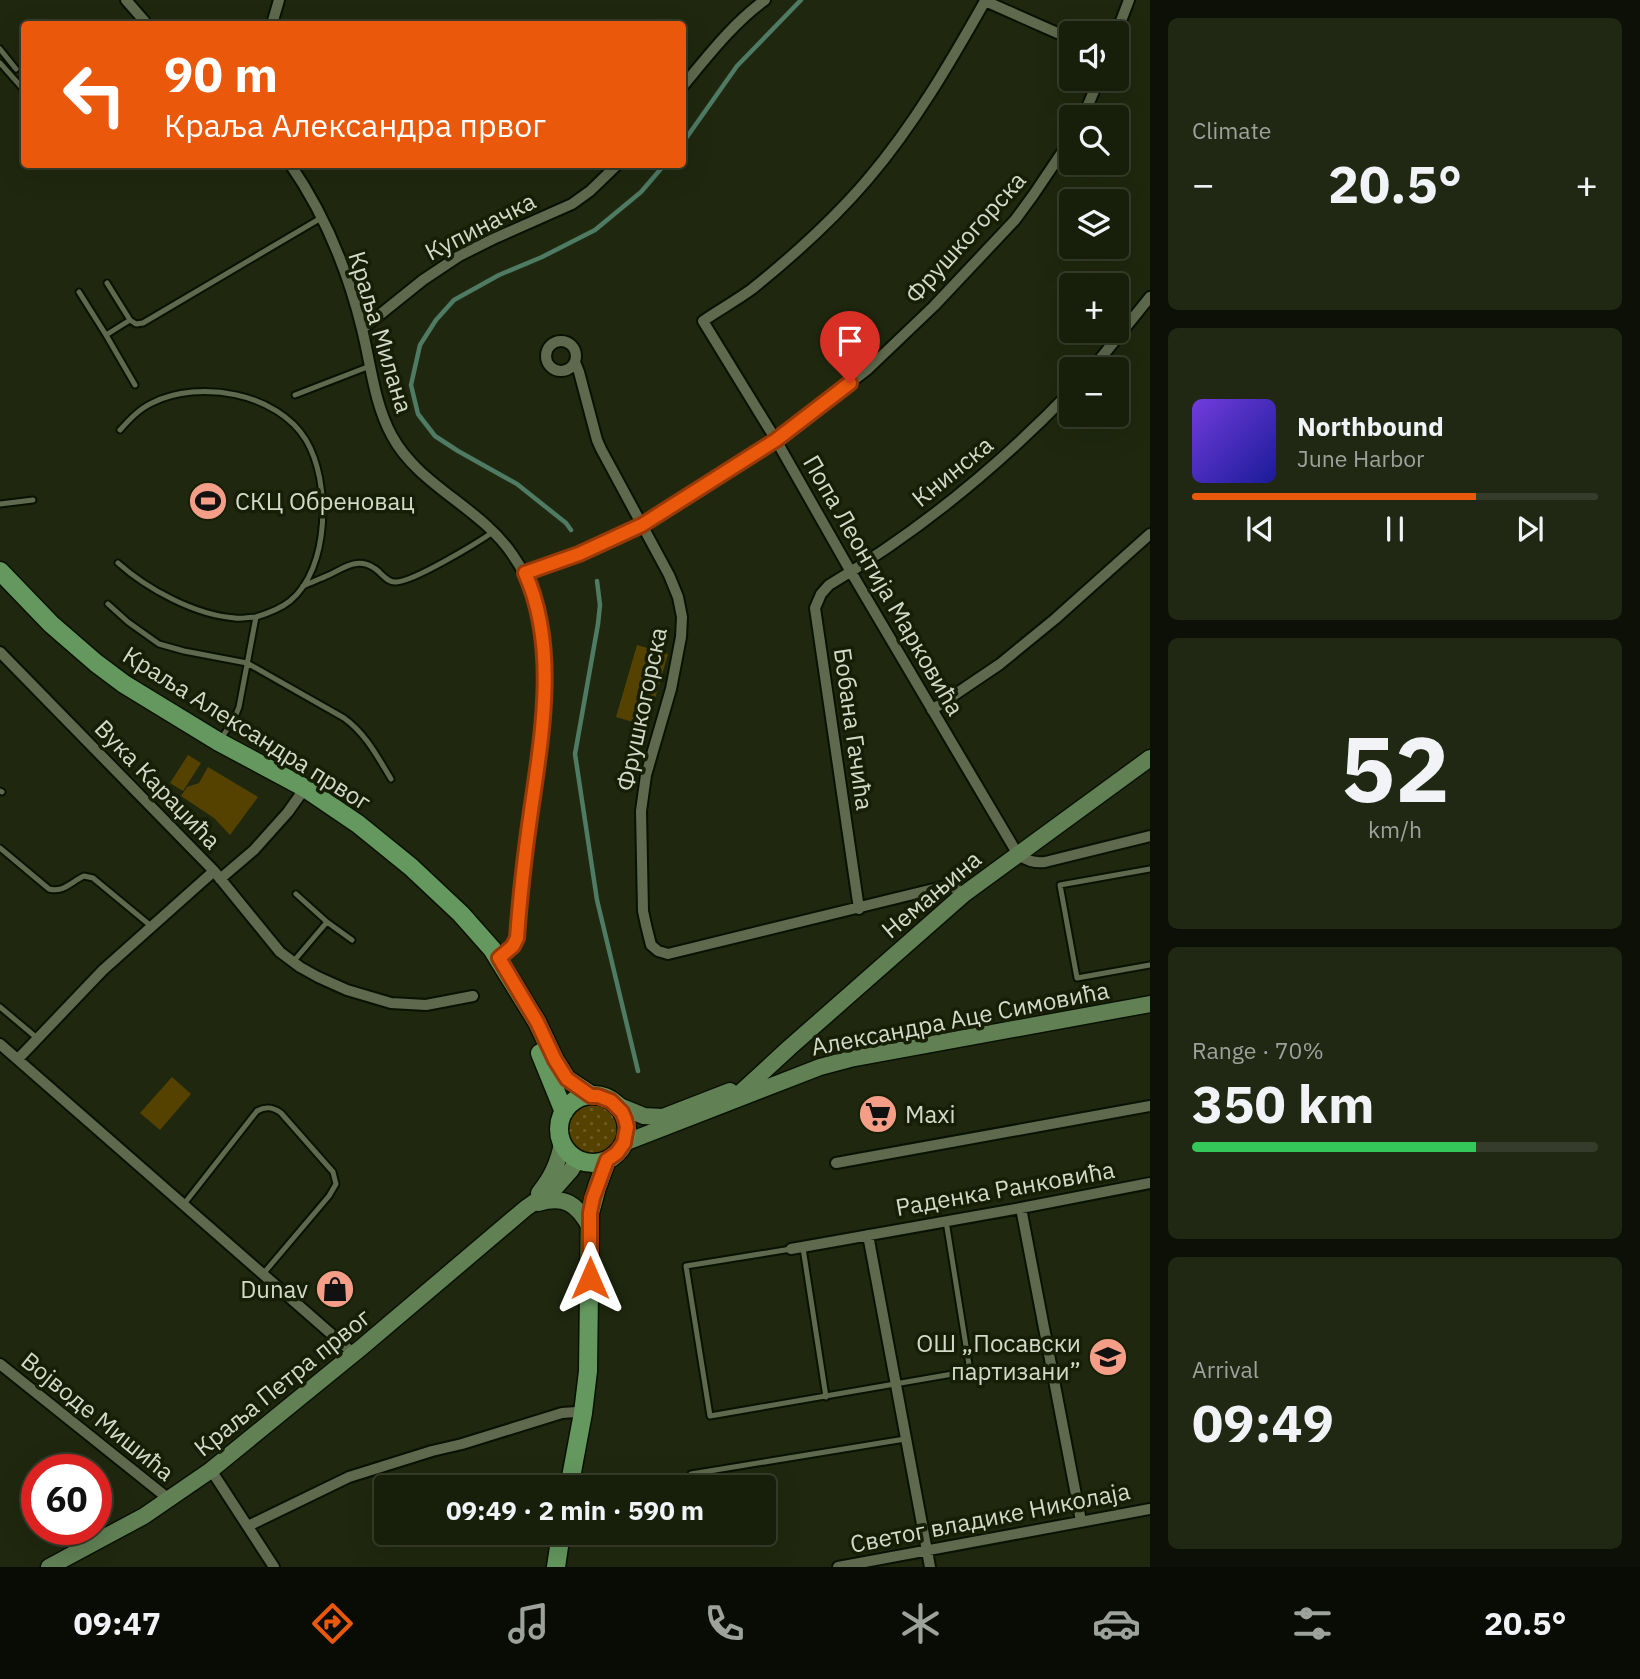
<!DOCTYPE html>
<meta charset="utf-8">
<style>
:root{--surface:#171e0a;--page:#202713;--text:#f1f3f6;--muted:#9ea29c;--line:#363c2b;--accent:#ea580c}
body{margin:0;font-family:"IBM Plex Sans",sans-serif;background:var(--page);color:var(--text);height:100vh;display:flex;flex-direction:column;font-size:26px;white-space:nowrap}
*{box-sizing:border-box;margin:0}
p{font-size:23px;color:var(--muted)}
.icon{flex:none;width:38px;height:38px;fill:none;stroke:currentColor;stroke-width:2;stroke-linecap:round;stroke-linejoin:round}
.map{position:relative;flex:1;overflow:hidden}
.details{display:flex;flex-direction:column;gap:18px;padding:18px;background:#0d1006;width:490px}
.details>*{flex:none}
.hud{position:absolute;left:21px;top:21px;width:665px;height:147px;border-radius:7px;box-shadow:0 7px 28px #0002,0 0 0 2px var(--line);background:#ea580c;color:#fff;overflow:hidden}
.tools{position:absolute;left:1059px;top:21px;display:grid;gap:14px}
.tools a{display:grid;place-items:center;width:70px;height:70px;border-radius:7px;background:var(--surface);box-shadow:0 7px 28px #0002,0 0 0 2px var(--line);font-size:35px}
.speed{position:absolute;left:21px;top:1454px;display:flex;gap:14px;font-size:35px;font-weight:700;text-align:center}
.speed>*{display:grid;place-content:center;width:91px;height:91px;border-radius:50%;background:var(--surface);box-shadow:0 7px 28px #0002,0 0 0 2px var(--line);line-height:1}
.speed .limit{border:10px solid #d22;background:#fff;color:#111}
.pin{position:absolute;display:grid;place-items:center;width:60px;height:60px;color:#fff;margin:-72px -30px;border-radius:50% 50% 50% 0;rotate:-45deg;box-shadow:0 0 7px #0007}
.pin .icon{rotate:45deg}
.me{position:absolute;width:77px;margin:-38px;rotate:0deg;stroke-linejoin:round;filter:drop-shadow(0 0 5px #0008)}
.turn{display:flex;align-items:center;gap:24px;height:147px;padding:0 28px;font-size:32px}
.turn .icon{width:91px;height:91px;stroke-width:2.5}
.turn b{display:block;font-size:49px;line-height:60px}
.big{font-size:52px;font-weight:800;line-height:1.1}
.details .tile{flex:1;display:flex;flex-direction:column;justify-content:center;gap:10px;min-width:0;padding:0 24px;border-radius:10px;background:var(--page)}
.details .dial{align-items:center;gap:0}
.dial b{font-size:91px;line-height:1}
.song{display:flex;align-items:center;gap:21px}
.cover{width:84px;height:84px;border-radius:10px;background:linear-gradient(135deg,hsl(260 70% 55%),hsl(240 70% 35%))}
.played{height:7px;border-radius:4px;background:linear-gradient(90deg,var(--accent) 70%,var(--line) 70%)}
.keys{display:flex;justify-content:space-around;direction:ltr}
.heat{display:flex;justify-content:space-between;align-items:center;font-size:38px;direction:ltr}
.charge{height:10px;border-radius:5px;background:linear-gradient(90deg,#34c759 70%,var(--line) 0)}
.trip{position:absolute;left:374px;top:1475px;width:402px;height:70px;border-radius:7px;background:var(--surface);box-shadow:0 7px 28px #0002,0 0 0 2px var(--line);font-weight:800;line-height:70px;text-align:center}
.menu{display:flex;height:112px;justify-content:space-around;align-items:center;background:#090c04;color:var(--muted)}
.menu .icon{width:49px;height:49px}
.menu .current{color:var(--accent)}
.menu b{font-size:32px;color:var(--text)}
main{display:flex;flex:1;min-height:0}
.map>svg:first-child{display:block}
</style>
<main>
<div class="map">
<svg width="1150" height="1567" viewBox="0 0 1150 1567">
<defs>
<pattern id="grass-dots" width="8" height="8" patternUnits="userSpaceOnUse" patternTransform="scale(1.75)"><rect width="8" height="8" fill="#554201"/><path d="M2 2h.1M6 6h.1" fill="none" stroke="#6d5d25" stroke-width="1.8" stroke-linecap="round"/></pattern>
</defs>
<rect width="100%" height="100%" fill="#1f280e"/>
<!-- grass -->
<path fill="url(#grass-dots)" d="M567 1130a25 25 0 1 1 50 0a25 25 0 1 1-50 0Z"/>
<!-- garden -->
<path fill="#554201" d="M637,645L668,654L647,726L616,717Z
M188,755L201,763L183,791L170,783Z
M208,767L258,797L230,835L214,818L181,796L187,787L199,783Z
M172,1077L191,1094L160,1130L140,1113Z"/>
<g fill="none" stroke-linecap="round" stroke-linejoin="round">
<!-- stream -->
<path stroke="#4f7a64" stroke-width="4.5" d="M682,144L737,66L801,0
M571,530L566,523L517,484L458,451L435,436L418,414L411,385L420,345L436,320L454,300L499,275L542,257L595,230L641,192L665,164
M597,581L600,605L598,624L575,754L597,900L638,1071"/>
<!-- lane casing -->
<g stroke="#091100" stroke-width="9">
<path id="lane" d="M0,49L16,69
M0,63L24,90
M107,283L130,320L136,324L143,323L321,218
M79,292L106,335L130,320
M106,335L135,385
M295,395L370,366
M120,430C129,420 139,409 152,403C199,379 278,393 306,440C331,482 330,568 290,601C280,609 269,613 256,617L239,707L235,717L221,739
M0,504L33,500
M118,563C147,589 195,615 235,618C242,619 249,617 256,617
M303,586C312,582 320,579 329,575C344,568 357,557 374,568C381,572 387,583 396,582C413,582 477,543 493,532
M108,604L128,622L159,644L184,651L247,663L344,718C366,734 377,756 391,779
M0,791L2,792
M0,848L49,889C63,893 71,882 84,876L93,878L151,926
M1150,869L1060,885L1077,978L1150,965
M327,922L352,940
M293,962L327,922L296,894
M0,1007L37,1038
M184,1204L257,1111C266,1106 273,1107 281,1113L333,1172L336,1184L329,1196L263,1274
M803,1248L826,1397
M791,1249L686,1266L710,1416L970,1371L946,1221
M691,1474L905,1439"/>
</g>
<!-- street casing -->
<g stroke="#091100" stroke-width="14">
<path id="street" d="M126,0L147,24
M272,24L279,0
M1116,34L1129,0
M1071,39L985,1C950,63 914,125 868,179C834,219 793,256 752,289C737,300 719,310 703,321L776,440L851,572L1017,853C1026,861 1034,863 1045,862L1150,836
M682,87C708,56 732,24 765,0
M1083,117L1099,79
M290,164C324,213 348,272 362,329C371,365 374,403 392,436C419,486 480,507 512,554C566,629 540,747 528,833C523,868 520,903 517,938L513,946L499,958
M362,329L423,280L459,256L493,239L572,204L590,191L618,164
M546 356a15 15 0 1 1 30 0a15 15 0 1 1-30 0Z
M575,362L579,372L597,440L601,449L669,575L678,597L682,617L681,637L671,689L646,775L641,811L643,911L646,925L651,945L658,951L668,954L946,886L955,888L964,894
M1092,369L1150,297
M525,573L579,554L642,525L776,440L868,369L934,306L1015,220L1034,194L1071,139
M0,652L214,871L103,970L18,1059
M932,710L1000,664L1055,619L1150,534
M214,871L280,952L300,967L318,977L347,990L391,1003L426,1005L473,996
M220,879L254,850L288,812L305,788
M859,909L815,608L821,594L829,585C918,532 999,466 1071,391
M0,1044L353,1353
M836,1163L1150,1106
M1021,1208L1081,1521
M868,1235L930,1567
M791,1249L1021,1208L1150,1183
M0,1364L170,1500
M211,1470L274,1567
M248,1526L349,1477L432,1451L462,1444L562,1413L576,1412L583,1413
M838,1567L1150,1509"/>
</g>
<!-- secondary casing -->
<g stroke="#091100" stroke-width="19">
<path id="secondary" d="M738,1095L789,1048L964,894L1150,758
M617,1105L644,1116L663,1117L730,1091
M624,1143L820,1067L850,1059L1150,1004
M539,1193C552,1177 558,1163 562,1144
M538,1203C565,1195 577,1204 590,1227
M49,1567L144,1516L211,1470L362,1347L526,1208L556,1187L571,1170L577,1160"/>
</g>
<!-- primary casing -->
<g stroke="#091100" stroke-width="21">
<path id="primary" d="M0,571L51,624L96,663L124,684L219,742L305,788L358,824L411,867L461,914L492,949L537,1022L555,1060L567,1079L591,1095
M540,1053L564,1112
M559 1129a34 34 0 1 1 68 0a34 34 0 1 1-68 0Z
M569,1488L583,1413L588,1371L590,1213L597,1187L607,1160
M556,1567L561,1533"/>
</g>
<!-- lane -->
<use href="#lane" stroke="#5e694d" stroke-width="5"/>
<!-- street -->
<use href="#street" stroke="#5e694d" stroke-width="10"/>
<!-- secondary -->
<use href="#secondary" stroke="#618155" stroke-width="16"/>
<!-- primary -->
<use href="#primary" stroke="#64985e" stroke-width="18"/>
</g>
<g fill="none" stroke-linecap="round" stroke-linejoin="round">
<!-- route casing -->
<g stroke="#983908" stroke-width="18">
<path id="route" d="M590,1278V1213L593,1198L607,1160L617,1153L624,1143L627,1127L625,1119L622,1112L611,1101L598,1096H591L567,1079L555,1060L537,1022L499,958L513,946L517,938C520,895 525,853 531,811C542,735 558,646 525,573L579,554L642,525L776,440L850,383"/>
</g>
<!-- route -->
<use href="#route" stroke="#ea580c" stroke-width="12"/>
</g>
<!-- icons -->
<defs>
<g id="stadium-disc" transform="scale(2.0125)"><circle r="9.5" fill="#f49e88" stroke="#161f05"/><path d="M0-5a6.5 5 0 1 0 0 10a6.5 5 0 1 0 0-10ZM-3.5-1.8h7v3.6h-7Z" fill="#111"/></g>
<g id="supermarket-disc" transform="scale(2.0125)"><circle r="9.5" fill="#f49e88" stroke="#161f05"/><path d="M-6-5.5h2.5l.6 2H6L4.5 2H-2.5L-4.4-4H-6ZM-1.5 3.2a1.3 1.3 0 1 0 .1 0ZM3 3.2a1.3 1.3 0 1 0 .1 0Z" fill="#111"/></g>
<g id="shop-disc" transform="scale(2.0125)"><circle r="9.5" fill="#f49e88" stroke="#161f05"/><path d="M-5-2.5h2.3a2.7 3.5 0 0 1 5.4 0H5L5.5 6h-11ZM-1.5-2.5h3a1.5 2.3 0 0 0-3 0Z" fill="#111"/></g>
<g id="school-disc" transform="scale(2.0125)"><circle r="9.5" fill="#f49e88" stroke="#161f05"/><path d="M0-5L7-2L0 1L-7-2ZM-4 1L0 2.5L4 1V4Q0 6-4 4Z" fill="#111"/></g>
</defs>
<g fill-rule="evenodd">
<use href="#stadium-disc" x="208" y="501"/>
<use href="#supermarket-disc" x="878" y="1114"/>
<use href="#shop-disc" x="335" y="1289"/>
<use href="#school-disc" x="1108" y="1357"/>
</g>
<g text-anchor="middle" dominant-baseline="central" stroke-width="7" stroke-linejoin="round" paint-order="stroke">
<!-- street labels -->
<g font-size="24" fill="#d3daca" stroke="#161f05">
<text transform="translate(480 226) rotate(-27)">Купиначка</text>
<text transform="translate(965 237) rotate(-48)">Фрушкогорска</text>
<text transform="translate(381 332) rotate(73)">Краља Милана</text>
<text transform="translate(952 471) rotate(-39)">Книнска</text>
<text transform="translate(884 585) rotate(60)">Попа Леонтија Марковића</text>
<text transform="translate(641 709) rotate(-78)">Фрушкогорска</text>
<text transform="translate(247 728) rotate(32)">Краља Александра првог</text>
<text transform="translate(854 729) rotate(82)">Бобана Гачића</text>
<text transform="translate(158 784) rotate(46)">Вука Караџића</text>
<text transform="translate(931 894) rotate(-40)">Немањина</text>
<text transform="translate(960 1018) rotate(-11)">Александра Аце Симовића</text>
<text transform="translate(1005 1188) rotate(-10)">Раденка Ранковића</text>
<text transform="translate(282 1382) rotate(-39)">Краља Петра првог</text>
<text transform="translate(98 1416) rotate(39)">Војводе Мишића</text>
<text transform="translate(990 1517) rotate(-11)">Светог владике Николаја</text>
</g>
<!-- poi labels -->
<g font-size="24" fill="#d3daca" stroke="#161f05" text-anchor="start">
<text x="235" y="501">СКЦ Обреновац</text>
<text x="905" y="1114">Maxi</text>
<text x="308" y="1289" text-anchor="end">Dunav</text>
<text x="1081" y="1343" text-anchor="end">ОШ „Посавски<tspan x="1081" dy="28">партизани”</tspan></text>
</g>
</g>
</svg>
<div class="tools">
<a><svg class="icon" aria-label="sound" viewBox="0 0 24 24"><path d="M4 9h4l5-4v14l-5-4H4zM17 9q2 3 0 6"/></svg></a>
<a><svg class="icon" aria-label="search" viewBox="0 0 24 24"><circle cx="10" cy="10" r="6"/><path d="M15 15l6 6"/></svg></a>
<a><svg class="icon" aria-label="layers" viewBox="0 0 24 24"><path d="M12 4l9 5-9 5-9-5zM3 14l9 5 9-5"/></svg></a>
<a>+</a>
<a>−</a>
</div>
<div class="speed"><div class="limit">60</div></div>
<div class="pin" style="left:850px;top:383px;background:#d93025"><svg class="icon" aria-label="arrive" viewBox="0 0 24 24"><path d="M6 21V4h12l-3 4 3 4H6"/></svg></div>
<svg class="me" style="left:590px;top:1278px" viewBox="-20 -20 40 40"><path d="M0-17L14 15 0 8-14 15z" fill="#ea580c" stroke="#fff" stroke-width="4"/></svg>
<div class="trip">09:49 · 2 min · 590 m</div>
<div class="hud">
<div class="turn"><svg class="icon" aria-label="left" viewBox="0 0 24 24"><path d="M17 20v-9H6M10 6l-5 5 5 5"/></svg><div><b>90 m</b>Краља Александра првог</div></div>
</div>
</div>
<section class="details">
<div class="tile"><p>Climate</p>
<div class="heat"><a>−</a><b class="big">20.5°</b><a>+</a></div>
</div>
<div class="tile">
<div class="song"><i class="cover"></i><div><b>Northbound</b><p>June Harbor</p></div></div>
<div class="played"></div>
<div class="keys"><svg class="icon" aria-label="previous" viewBox="0 0 24 24"><path d="M18 5L8 12l10 7zM5 5v14"/></svg><svg class="icon" aria-label="pause" viewBox="0 0 24 24"><path d="M8 5v14M16 5v14"/></svg><svg class="icon" aria-label="next" viewBox="0 0 24 24"><path d="M6 5l10 7-10 7zM19 5v14"/></svg></div>
</div>
<div class="tile dial"><b>52</b><p>km/h</p></div>
<div class="tile"><p>Range · 70%</p><b class="big">350 km</b><div class="charge"></div></div>
<div class="tile"><p>Arrival</p><b class="big">09:49</b></div>
</section>
</main>
<nav class="menu">
<b>09:47</b>
<svg class="icon current" aria-label="directions" viewBox="0 0 24 24"><path d="M12 3l9 9-9 9-9-9zM9 14v-3h6M13 9l2 2-2 2"/></svg>
<svg class="icon" aria-label="music" viewBox="0 0 24 24"><path d="M9 18V5l10-2v13"/><circle cx="6" cy="18" r="3"/><circle cx="16" cy="16" r="3"/></svg>
<svg class="icon" aria-label="phone" viewBox="0 0 24 24"><path d="M5 4h4l2 5-3 2q2 4 5 5l2-3 5 2v4C11 20 4 13 5 4z"/></svg>
<svg class="icon" aria-label="climate" viewBox="0 0 24 24"><path d="M12 3v18M4 7l16 10M4 17L20 7"/></svg>
<svg class="icon" aria-label="car" viewBox="0 0 24 24"><path d="M5 17H2v-5l4-1 3-4h7l3 4 3 1v5h-3M9 17h6M6 11h13"/><circle cx="7" cy="17" r="2"/><circle cx="17" cy="17" r="2"/></svg>
<svg class="icon" aria-label="filters" viewBox="0 0 24 24"><path d="M4 7h16M4 17h16"/><circle cx="9" cy="7" r="2"/><circle cx="15" cy="17" r="2"/></svg>
<b>20.5°</b>
</nav>
